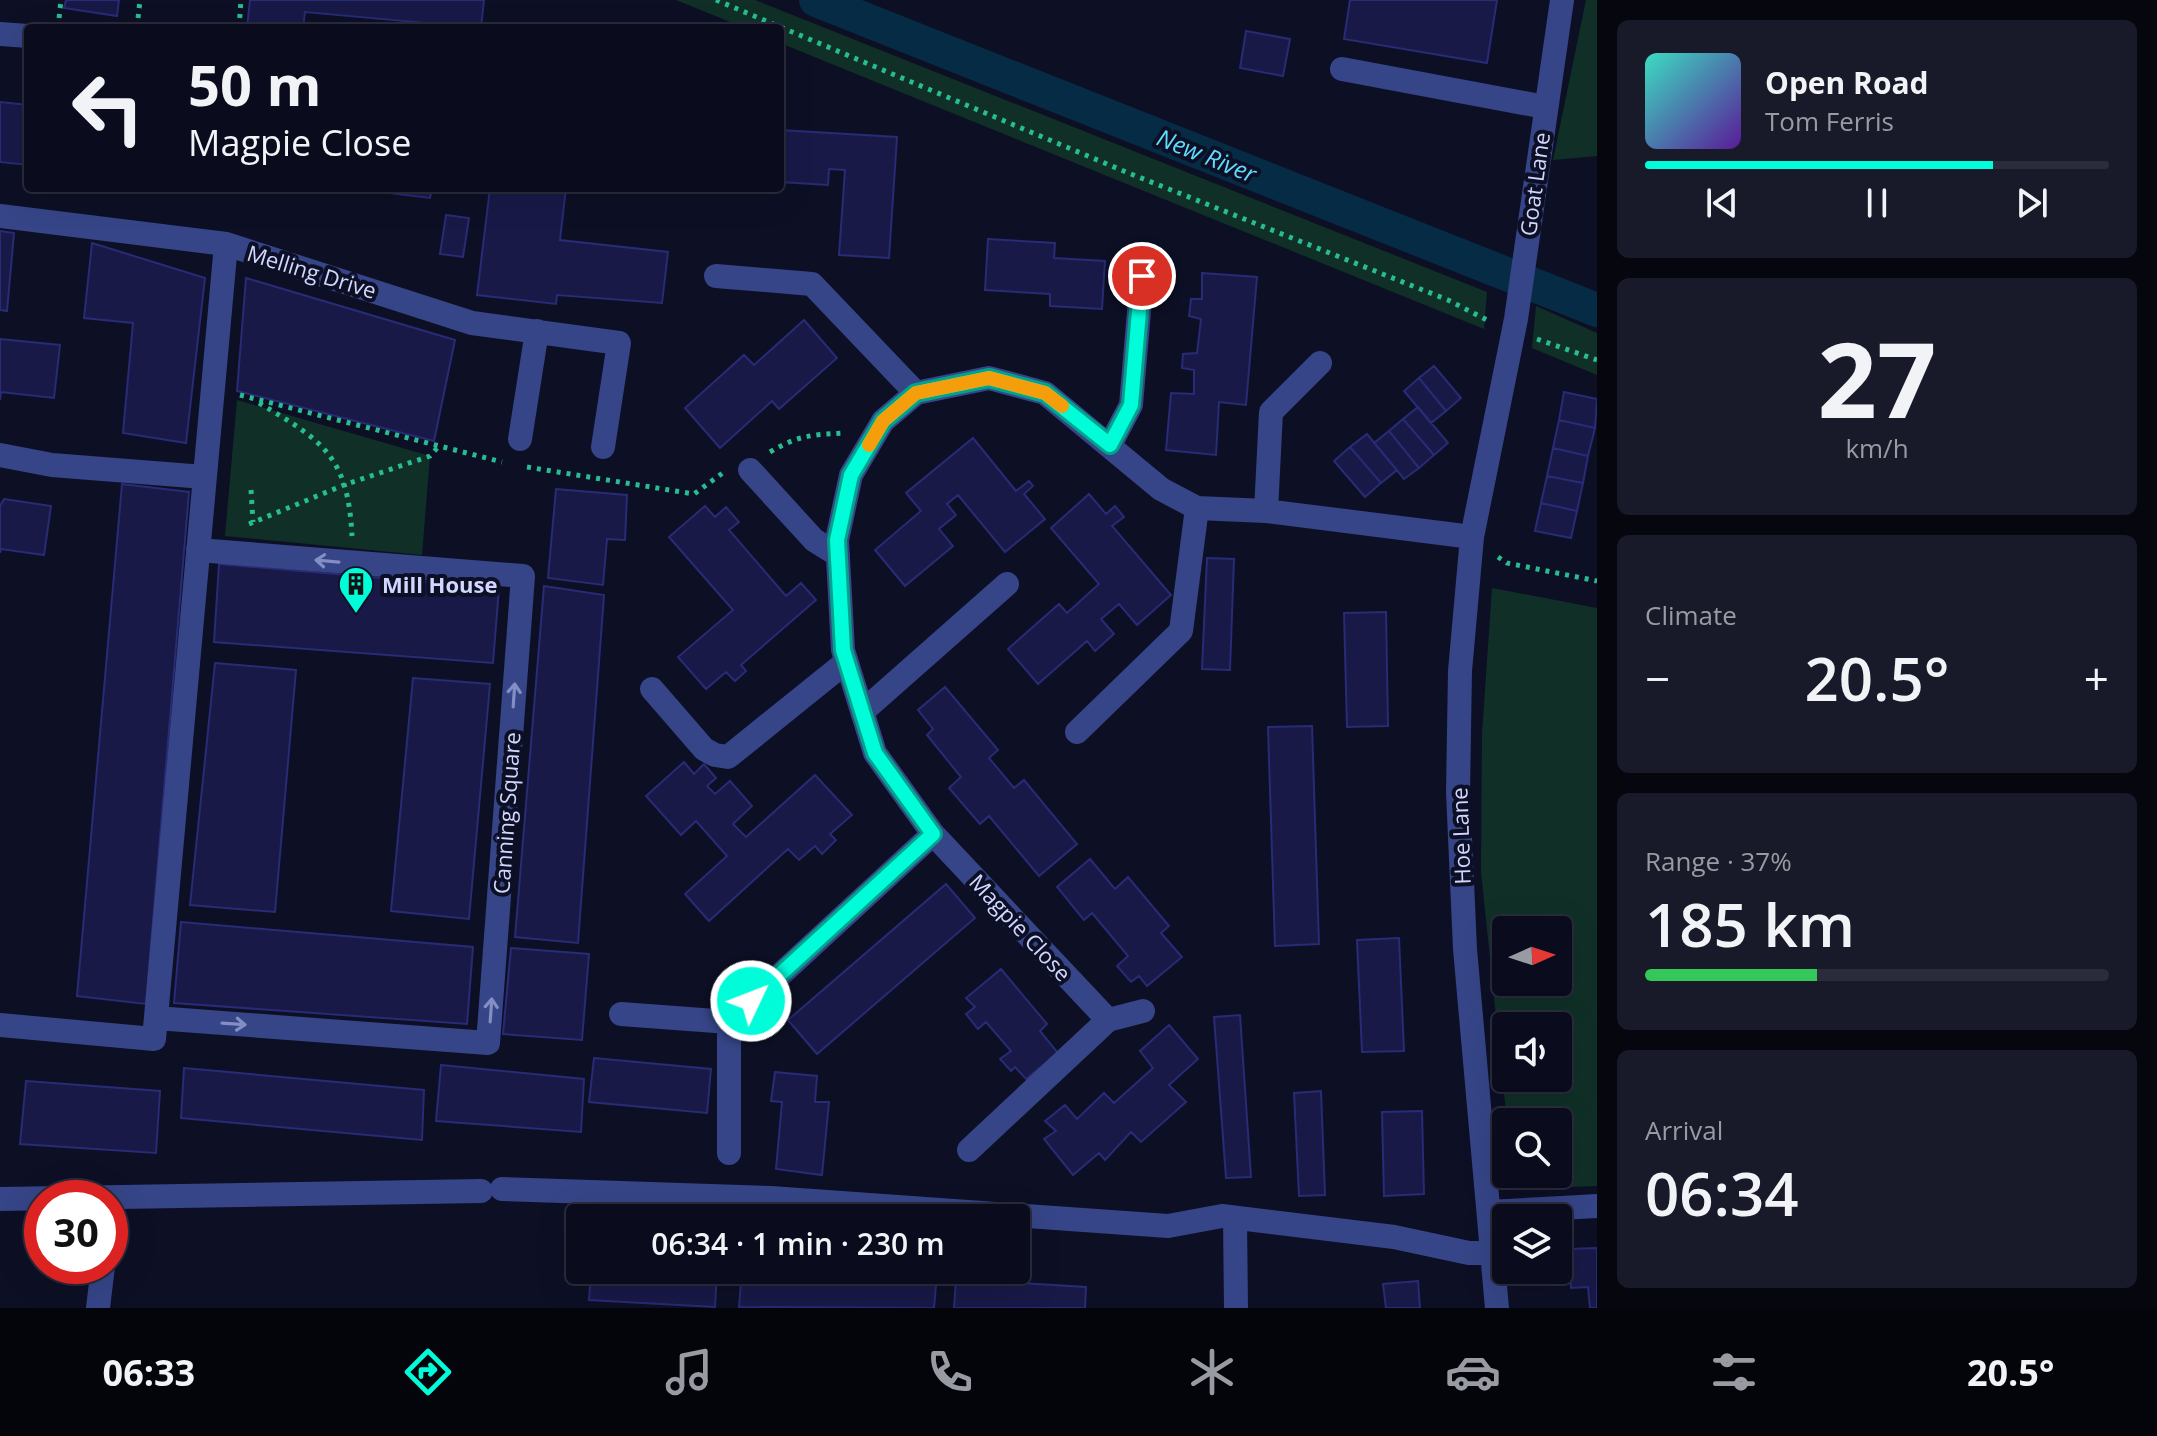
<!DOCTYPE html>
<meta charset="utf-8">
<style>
:root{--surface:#0a0b1c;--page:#181929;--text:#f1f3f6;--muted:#999ba3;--line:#2a2b3b;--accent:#00fcd9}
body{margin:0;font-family:"Open Sans",sans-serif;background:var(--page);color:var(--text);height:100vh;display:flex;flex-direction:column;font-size:30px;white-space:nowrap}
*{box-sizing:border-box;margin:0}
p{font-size:26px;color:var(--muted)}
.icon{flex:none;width:44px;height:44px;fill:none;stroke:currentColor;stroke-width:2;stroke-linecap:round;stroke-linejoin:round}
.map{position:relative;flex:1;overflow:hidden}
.details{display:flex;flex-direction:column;gap:20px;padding:20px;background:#06060f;width:560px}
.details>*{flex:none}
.hud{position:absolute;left:24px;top:24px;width:760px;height:168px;border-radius:8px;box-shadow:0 8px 32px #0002,0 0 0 2px var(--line);background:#0a0b1c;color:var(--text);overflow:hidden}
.needle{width:52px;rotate:87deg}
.controls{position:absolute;left:1492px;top:916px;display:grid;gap:16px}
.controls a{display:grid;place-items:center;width:80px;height:80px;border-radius:8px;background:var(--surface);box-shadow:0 8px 32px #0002,0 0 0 2px var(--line);font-size:40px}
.speed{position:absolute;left:24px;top:1180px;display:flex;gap:16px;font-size:40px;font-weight:700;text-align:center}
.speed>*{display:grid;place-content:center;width:104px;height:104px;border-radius:50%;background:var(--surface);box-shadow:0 8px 32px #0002,0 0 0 2px var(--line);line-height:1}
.speed .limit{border:12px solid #d22;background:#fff;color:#111}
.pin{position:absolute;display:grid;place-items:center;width:68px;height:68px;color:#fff;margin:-34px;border:4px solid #fff;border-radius:50%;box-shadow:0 2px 8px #0007}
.me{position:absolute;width:88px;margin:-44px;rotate:47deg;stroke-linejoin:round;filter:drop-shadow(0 0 6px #0008)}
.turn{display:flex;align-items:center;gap:28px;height:168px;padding:0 32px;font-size:36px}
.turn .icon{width:104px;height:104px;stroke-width:2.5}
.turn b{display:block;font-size:56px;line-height:68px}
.big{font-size:60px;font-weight:600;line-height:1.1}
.details .tile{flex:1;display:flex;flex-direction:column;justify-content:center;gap:12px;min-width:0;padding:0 28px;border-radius:12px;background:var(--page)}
.details .dial{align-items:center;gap:0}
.dial b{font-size:104px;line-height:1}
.song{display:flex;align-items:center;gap:24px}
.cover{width:96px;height:96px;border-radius:12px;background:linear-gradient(135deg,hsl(170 70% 55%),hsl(270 70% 35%))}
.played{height:8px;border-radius:4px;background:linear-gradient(90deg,var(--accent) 75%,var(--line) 75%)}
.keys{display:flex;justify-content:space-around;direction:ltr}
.heat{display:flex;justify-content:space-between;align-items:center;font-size:44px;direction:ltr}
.charge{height:12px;border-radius:6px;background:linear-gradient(90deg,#34c759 37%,var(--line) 0)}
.trip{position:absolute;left:566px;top:1204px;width:464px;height:80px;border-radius:8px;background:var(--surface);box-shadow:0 8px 32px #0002,0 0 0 2px var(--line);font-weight:600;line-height:80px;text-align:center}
.tabs{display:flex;height:128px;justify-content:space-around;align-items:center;background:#04040b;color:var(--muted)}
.tabs .icon{width:56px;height:56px}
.tabs .selected{color:var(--accent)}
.tabs b{font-size:36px;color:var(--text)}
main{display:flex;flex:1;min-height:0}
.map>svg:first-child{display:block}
</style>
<main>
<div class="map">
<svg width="1597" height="1308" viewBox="0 0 1597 1308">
<rect width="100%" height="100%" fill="#0d0f25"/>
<!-- green -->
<path fill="#103027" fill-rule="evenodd" d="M676,0H755L1487,292L1484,329L780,43V28H745Z
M1586,0H1597V156L1553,160Z
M1536,306L1597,333V375L1532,348Z
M237,400L430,456L422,555L225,536Z
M1492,588L1597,608V1186L1514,1189L1513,1174H1558V1122H1507L1481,872L1482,734ZM1558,930V982H1506V930ZM1558,1026V1078H1506V1026Z"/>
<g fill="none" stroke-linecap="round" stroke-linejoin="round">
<!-- canal -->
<path stroke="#062c45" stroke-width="34" d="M816,0L1597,310"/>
</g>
<!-- building -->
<path fill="#181947" stroke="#282b75" stroke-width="2" d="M66,0H119L117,16L64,8Z
M250,0H484L481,28L305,12L303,28H247Z
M1350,0H1497L1487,63L1344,39Z
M1246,31L1290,39L1283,76L1240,68Z
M0,102L28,105V165L0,162Z
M780,130L897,137L889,258L839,255L845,170L829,169L828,185L780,182Z
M348,188H432L430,198Z
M490,188H566L560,240L668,252L662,303L557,295L556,304L477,295Z
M446,215L469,218L463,257L440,254Z
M0,231L14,233L7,311L0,310Z
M988,239L1055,243L1054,258L1105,261L1102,309L1050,306V294L985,290Z
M92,243L205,278L186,443L123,433L133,323L84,318Z
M1202,273L1257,277L1246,405L1219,402L1216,455L1166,450L1171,393L1194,394V370L1182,368L1183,354L1197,353L1201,319L1189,316L1191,299H1202Z
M246,278L455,340L434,441L237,391Z
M804,320L837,358L779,409L772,401L720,448L685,408L744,355L754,365Z
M0,339L60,345L54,398L1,392L0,400Z
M1434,366L1461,398L1446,411L1419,378Z
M1419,378L1446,411L1431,423L1404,391Z
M1564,392L1597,399L1595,428L1559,420Z
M1418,407L1448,443L1434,455L1403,419Z
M1403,419L1434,455L1419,468L1389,431Z
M1559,420L1595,428L1588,456L1553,448Z
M1389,431L1419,468L1404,479L1374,443Z
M1367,434L1397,470L1381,483L1350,447Z
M973,438L1016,491L1029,481L1033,486L1024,494L1045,519L1005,552L958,495L947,504L956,515L939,529L953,546L905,586L875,550L921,511L906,493Z
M1350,447L1381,483L1365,497L1334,461Z
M1553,448L1588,456L1583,483L1547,476Z
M1547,476L1583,483L1577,511L1541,503Z
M122,484L189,492L146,1004L77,996Z
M556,489L627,495L625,540L607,539L603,585L548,578Z
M1089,494L1106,514L1115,506L1124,517L1112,526L1171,595L1137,625L1119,604L1101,619L1114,634L1095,651L1087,641L1038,684L1008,649L1059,604L1067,613L1099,584L1051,528Z
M4,499L51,506L44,555L1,549L0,553V506Z
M1541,503L1577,511L1571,538L1535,531Z
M705,506L715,517L726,507L739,522L729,530L786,596L801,583L816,600L741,665L746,671L735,681L726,672L706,689L678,657L733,610L669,537Z
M1207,558L1234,559L1230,670L1202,669Z
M219,564L499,588L493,663L214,642Z
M544,586L604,595L578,943L515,937Z
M1386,612L1388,726L1347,727L1344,613Z
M215,663L296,670L275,912L190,905Z
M413,678L490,684L469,919L391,911Z
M945,687L998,750L989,758L1014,788L1024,780L1077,844L1039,876L989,816L980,824L949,788L961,777L927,735L933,729L918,710Z
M1312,726L1319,944L1275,946L1268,727Z
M684,762L694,774L704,764L716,778L707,786L715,794L730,781L752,806L733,824L746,837L815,775L852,815L830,834L836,840L822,854L815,846L799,860L788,849L709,921L685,894L727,856L696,821L681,835L646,796Z
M1090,859L1115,889L1128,877L1169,926L1161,933L1182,957L1147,986L1139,976L1131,982L1117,966L1128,956L1092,913L1084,920L1057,887Z
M946,884L975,918L817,1054L788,1020Z
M181,922L473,947L467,1024L174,1003Z
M1399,938L1404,1051L1362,1052L1357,940Z
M511,948L589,954L582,1040L503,1034Z
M1001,969L1047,1024L1040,1031L1058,1053L1026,1079L1015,1067L1011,1071L1000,1059L1011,1051L986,1022L978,1029L966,1014L975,1007L966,998Z
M1240,1015L1251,1177L1226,1178L1214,1017Z
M1169,1025L1198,1059L1169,1085L1186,1102L1141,1142L1131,1132L1105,1160L1099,1153L1073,1175L1044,1139L1056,1131L1045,1121L1065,1105L1077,1119L1104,1093L1114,1103L1153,1068L1140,1051Z
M594,1058L711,1069L707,1113L589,1102Z
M441,1065L584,1079L581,1132L436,1121Z
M184,1068L424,1090L422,1140L181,1118Z
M775,1072L817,1076L815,1102H829L822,1175L776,1169L782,1102L771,1101Z
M26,1081L160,1091L156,1153L20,1144Z
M1321,1091L1325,1195L1299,1196L1294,1093Z
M1422,1111L1424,1194L1384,1196L1382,1112Z
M1597,1248V1308H1590L1588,1287L1571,1288L1568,1249Z
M591,1270H717L715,1307L589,1300Z
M742,1270L937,1273L934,1308L739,1307Z
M956,1279L1086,1287L1085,1308H954Z
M1418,1281L1420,1308H1386L1383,1284Z"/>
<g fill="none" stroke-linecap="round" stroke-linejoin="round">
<!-- path -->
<path stroke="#27bd91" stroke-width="5" stroke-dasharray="4 6" stroke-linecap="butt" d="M716,0L1126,172L1448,300L1487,320
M58,28L61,0
M137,28L140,0
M239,28L241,0
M1537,339L1597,360
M240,395L502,462
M259,403C323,441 348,456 352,536
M770,452C799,435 811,435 843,433
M527,467L694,494L724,472
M251,490L253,522
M249,524L344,485L430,456L439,446
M1498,557L1507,563L1597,581"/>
<!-- minor -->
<path stroke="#354587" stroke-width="24" d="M0,34L28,36
M1342,69L1545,107
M0,216L226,244L472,323L619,343L603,447
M716,276L812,284L916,393
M520,439L537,331
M1110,445L1131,405L1142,276
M0,455L52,465L204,477
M750,470L814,540L838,555
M1266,511L1271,412L1320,363
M652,689L704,749L715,755L728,757L846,662
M862,712L1007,584
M1077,732L1181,631L1197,508
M621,1014L729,1022L933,834
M156,1018L488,1043L523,576L198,550
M1108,1020L933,834L875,753L843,650L837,540L851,475L883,421L916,393L989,378L1045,393L1161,489L1197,508L1266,511L1472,537
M729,1022V1153
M0,1025L154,1039L226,244
M969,1150L1108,1020L1143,1011
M502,1189L771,1198L1168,1226L1222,1216L1394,1237L1469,1253H1491
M0,1199L481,1191
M1489,1212L1597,1206
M1235,1219L1236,1308
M98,1308L103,1266
M1497,1308L1465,949L1458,792L1460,671L1472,537L1516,319L1562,0"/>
</g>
<!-- one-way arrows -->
<defs><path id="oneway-shaft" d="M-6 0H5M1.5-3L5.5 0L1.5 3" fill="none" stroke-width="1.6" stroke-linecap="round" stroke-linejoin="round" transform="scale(2)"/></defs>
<g stroke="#838ec3">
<use href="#oneway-shaft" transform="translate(327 561) rotate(-175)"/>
<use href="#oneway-shaft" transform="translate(514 695) rotate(-86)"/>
<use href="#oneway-shaft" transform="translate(491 1010) rotate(-86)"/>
<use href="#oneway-shaft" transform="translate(234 1024) rotate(4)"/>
</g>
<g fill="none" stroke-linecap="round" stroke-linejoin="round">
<!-- route casing -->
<g stroke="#00a48d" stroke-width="20">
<path id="route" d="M751,1001L933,834L875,753L843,650L837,540L851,475L883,421L916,393L989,378L1045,393L1110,445L1131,405L1142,276"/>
</g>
<!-- route -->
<use href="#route" stroke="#00fcd9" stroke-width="14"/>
<!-- slow -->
<path stroke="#f59e0b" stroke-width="14" d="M869,445L883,421L916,393L989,378L1045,393L1062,406"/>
</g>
<!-- icons -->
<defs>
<g id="building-pin" transform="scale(1.8)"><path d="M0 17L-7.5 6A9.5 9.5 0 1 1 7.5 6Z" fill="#00fcd9" stroke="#0d0f25"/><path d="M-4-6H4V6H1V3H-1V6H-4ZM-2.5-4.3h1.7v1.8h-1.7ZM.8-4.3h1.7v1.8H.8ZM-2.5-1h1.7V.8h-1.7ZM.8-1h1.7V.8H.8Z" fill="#111"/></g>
</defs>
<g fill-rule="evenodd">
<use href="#building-pin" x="356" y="584"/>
</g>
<g text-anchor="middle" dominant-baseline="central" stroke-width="8" stroke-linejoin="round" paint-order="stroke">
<!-- street labels -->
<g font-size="22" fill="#d1d7ff" stroke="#0d0f25">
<text transform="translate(1534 184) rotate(-82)">Goat Lane</text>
<text transform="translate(312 271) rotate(17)">Melling Drive</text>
<text transform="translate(506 813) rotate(-86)">Canning Square</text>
<text transform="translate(1460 836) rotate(-92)">Hoe Lane</text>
<text transform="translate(1021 927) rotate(47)">Magpie Close</text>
</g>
<!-- poi labels -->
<g font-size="22" font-weight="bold" fill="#d1d7ff" stroke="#0d0f25" text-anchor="start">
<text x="382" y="584">Mill House</text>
</g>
<!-- water labels -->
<g font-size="24" font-style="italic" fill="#5fdbff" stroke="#0d0f25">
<text transform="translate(1207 155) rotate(22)">New River</text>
</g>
</g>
</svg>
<div class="controls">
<a><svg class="needle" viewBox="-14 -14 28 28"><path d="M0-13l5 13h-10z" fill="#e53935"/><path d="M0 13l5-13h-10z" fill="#999ba3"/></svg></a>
<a><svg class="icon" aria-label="sound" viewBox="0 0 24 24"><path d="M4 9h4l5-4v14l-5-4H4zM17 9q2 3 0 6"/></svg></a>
<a><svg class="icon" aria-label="search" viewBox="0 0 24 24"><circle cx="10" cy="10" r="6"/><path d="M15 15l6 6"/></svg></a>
<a><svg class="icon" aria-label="layers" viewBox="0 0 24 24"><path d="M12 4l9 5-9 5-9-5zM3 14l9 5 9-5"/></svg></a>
</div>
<div class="speed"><div class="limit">30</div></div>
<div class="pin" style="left:1142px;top:276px;background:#d93025"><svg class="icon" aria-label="arrive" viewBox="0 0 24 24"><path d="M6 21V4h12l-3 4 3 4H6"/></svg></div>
<svg class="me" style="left:751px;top:1001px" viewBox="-20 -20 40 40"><circle r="17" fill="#00fcd9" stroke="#fff" stroke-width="3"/><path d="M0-11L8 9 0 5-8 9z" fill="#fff"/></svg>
<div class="trip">06:34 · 1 min · 230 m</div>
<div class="hud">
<div class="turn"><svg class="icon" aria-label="left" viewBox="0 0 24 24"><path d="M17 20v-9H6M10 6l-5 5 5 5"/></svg><div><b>50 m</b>Magpie Close</div></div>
</div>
</div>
<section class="details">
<div class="tile">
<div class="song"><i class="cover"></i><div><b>Open Road</b><p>Tom Ferris</p></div></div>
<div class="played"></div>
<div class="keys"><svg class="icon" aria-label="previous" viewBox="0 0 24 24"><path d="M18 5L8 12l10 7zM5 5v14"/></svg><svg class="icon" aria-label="pause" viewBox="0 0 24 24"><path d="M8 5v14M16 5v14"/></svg><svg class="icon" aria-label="next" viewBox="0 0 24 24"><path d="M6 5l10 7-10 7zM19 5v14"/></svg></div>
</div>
<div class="tile dial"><b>27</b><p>km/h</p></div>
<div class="tile"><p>Climate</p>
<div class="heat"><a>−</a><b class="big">20.5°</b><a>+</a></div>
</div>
<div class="tile"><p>Range · 37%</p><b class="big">185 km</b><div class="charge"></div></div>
<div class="tile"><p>Arrival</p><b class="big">06:34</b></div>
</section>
</main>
<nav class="tabs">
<b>06:33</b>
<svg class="icon selected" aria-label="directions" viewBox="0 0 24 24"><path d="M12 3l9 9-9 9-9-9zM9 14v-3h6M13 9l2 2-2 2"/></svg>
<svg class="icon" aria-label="music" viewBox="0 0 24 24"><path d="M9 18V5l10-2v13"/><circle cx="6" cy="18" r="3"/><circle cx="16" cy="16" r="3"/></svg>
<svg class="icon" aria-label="phone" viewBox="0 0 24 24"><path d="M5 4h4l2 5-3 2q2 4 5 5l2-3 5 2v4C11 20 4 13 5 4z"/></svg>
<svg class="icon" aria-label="climate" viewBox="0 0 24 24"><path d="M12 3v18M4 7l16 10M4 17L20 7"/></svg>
<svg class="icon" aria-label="car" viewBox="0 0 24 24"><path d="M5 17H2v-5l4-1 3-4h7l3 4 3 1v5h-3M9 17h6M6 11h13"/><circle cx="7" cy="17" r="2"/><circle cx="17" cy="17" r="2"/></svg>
<svg class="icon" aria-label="filters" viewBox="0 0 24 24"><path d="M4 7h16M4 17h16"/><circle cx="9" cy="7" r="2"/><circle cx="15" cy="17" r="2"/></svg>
<b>20.5°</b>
</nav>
